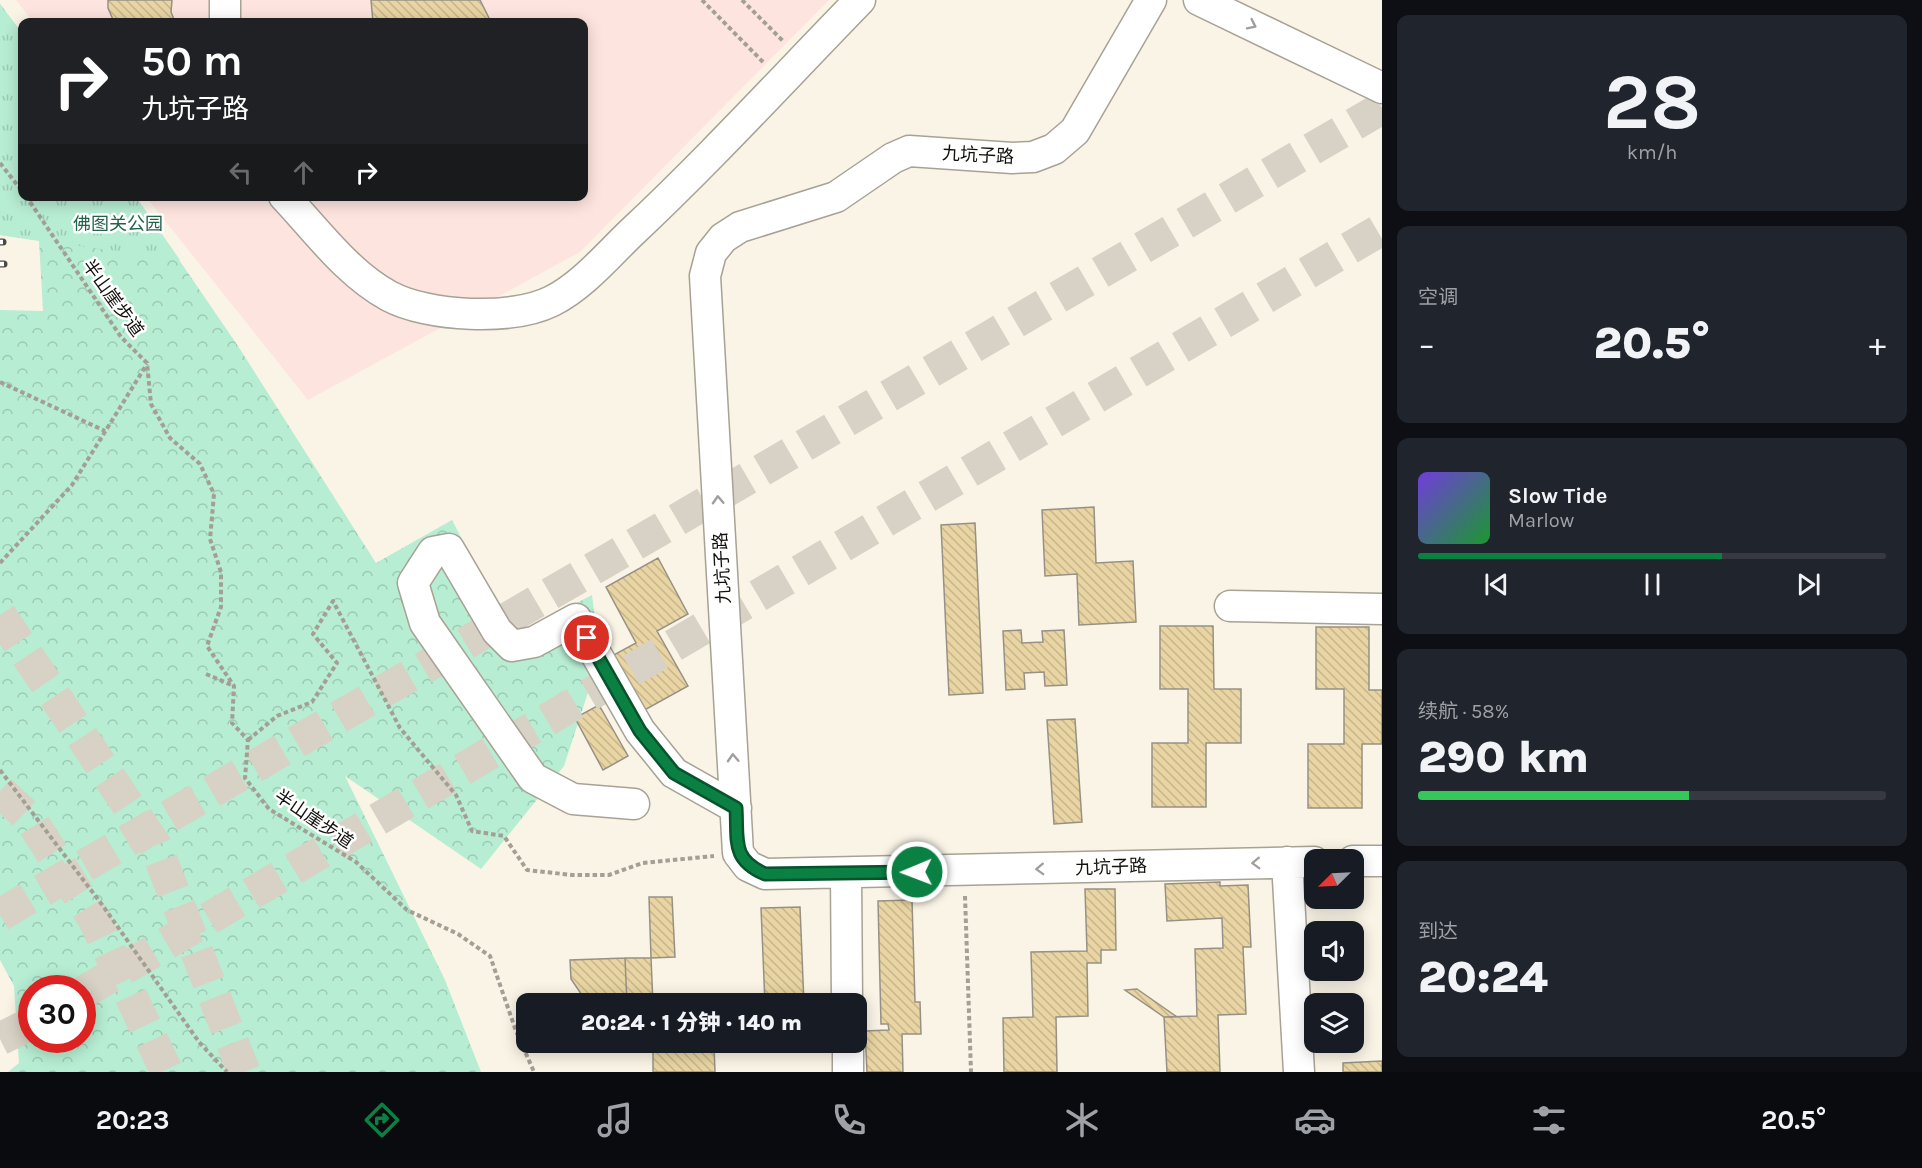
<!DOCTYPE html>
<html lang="zh">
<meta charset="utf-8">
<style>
:root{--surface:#171b24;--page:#20242c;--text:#f1f3f6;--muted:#9ea1a6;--line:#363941;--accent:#0b8043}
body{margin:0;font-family:Karla,"Noto Sans SC",sans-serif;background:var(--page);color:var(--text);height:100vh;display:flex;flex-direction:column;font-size:22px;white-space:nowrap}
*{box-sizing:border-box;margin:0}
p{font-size:20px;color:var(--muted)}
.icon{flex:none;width:33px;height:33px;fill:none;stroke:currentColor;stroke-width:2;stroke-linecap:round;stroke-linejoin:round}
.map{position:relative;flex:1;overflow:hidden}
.side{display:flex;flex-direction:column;gap:15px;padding:15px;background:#0d0f14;width:540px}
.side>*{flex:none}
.hud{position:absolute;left:18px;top:18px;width:570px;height:183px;border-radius:12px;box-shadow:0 3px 15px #0003;background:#202124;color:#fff;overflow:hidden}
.needle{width:39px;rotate:246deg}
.fabs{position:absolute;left:1304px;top:849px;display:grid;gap:12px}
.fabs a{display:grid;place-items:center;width:60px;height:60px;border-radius:12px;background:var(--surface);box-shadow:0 3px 15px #0003;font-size:30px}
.speed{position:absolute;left:18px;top:975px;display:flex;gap:12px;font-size:30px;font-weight:700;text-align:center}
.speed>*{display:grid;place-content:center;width:78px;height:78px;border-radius:50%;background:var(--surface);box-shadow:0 3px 15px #0003;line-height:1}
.speed .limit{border:9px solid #d22;background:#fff;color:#111}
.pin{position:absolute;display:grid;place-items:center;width:51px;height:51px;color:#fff;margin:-26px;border:3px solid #fff;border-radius:50%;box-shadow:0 2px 6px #0007}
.me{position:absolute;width:66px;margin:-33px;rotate:269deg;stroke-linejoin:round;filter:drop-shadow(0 0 4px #0008)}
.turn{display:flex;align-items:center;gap:21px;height:126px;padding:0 24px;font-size:27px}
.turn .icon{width:78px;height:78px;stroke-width:2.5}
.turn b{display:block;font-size:42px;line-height:51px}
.lanes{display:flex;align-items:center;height:57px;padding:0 24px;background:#0003;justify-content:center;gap:30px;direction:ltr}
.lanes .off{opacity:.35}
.big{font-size:45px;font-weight:800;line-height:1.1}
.side .tile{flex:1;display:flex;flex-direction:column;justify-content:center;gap:9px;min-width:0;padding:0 21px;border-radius:12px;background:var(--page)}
.side .dial{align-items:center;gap:0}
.dial b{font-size:78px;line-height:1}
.song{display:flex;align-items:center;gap:18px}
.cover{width:72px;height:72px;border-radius:9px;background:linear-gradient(135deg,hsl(260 70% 55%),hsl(130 70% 35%))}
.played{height:6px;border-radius:3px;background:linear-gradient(90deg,var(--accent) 65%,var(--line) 65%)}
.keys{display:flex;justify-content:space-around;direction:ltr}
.heat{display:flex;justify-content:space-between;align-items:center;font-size:33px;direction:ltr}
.charge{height:9px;border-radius:4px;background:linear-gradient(90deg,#34c759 58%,var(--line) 0)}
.trip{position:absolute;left:516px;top:993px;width:351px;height:60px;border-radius:12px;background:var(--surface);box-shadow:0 3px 15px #0003;font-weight:800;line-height:60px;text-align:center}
.tab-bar{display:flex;height:96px;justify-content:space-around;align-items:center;background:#090b0e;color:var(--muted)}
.tab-bar .icon{width:42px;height:42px}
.tab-bar .on{color:var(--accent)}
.tab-bar b{font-size:27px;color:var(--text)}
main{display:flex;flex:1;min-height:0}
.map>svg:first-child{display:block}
</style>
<main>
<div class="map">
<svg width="1382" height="1072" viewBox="0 0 1382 1072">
<defs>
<pattern id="forest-crowns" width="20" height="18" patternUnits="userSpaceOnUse" patternTransform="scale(1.5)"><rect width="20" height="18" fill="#b7edd3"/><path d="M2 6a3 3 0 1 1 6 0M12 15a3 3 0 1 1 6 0" fill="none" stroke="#9ccab4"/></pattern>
<pattern id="park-tufts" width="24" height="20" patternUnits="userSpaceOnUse" patternTransform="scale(1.5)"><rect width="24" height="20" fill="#b7edd3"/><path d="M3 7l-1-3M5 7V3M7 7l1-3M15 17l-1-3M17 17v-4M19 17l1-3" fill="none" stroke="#9ccab4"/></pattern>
<pattern id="building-back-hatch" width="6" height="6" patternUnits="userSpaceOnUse" patternTransform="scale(1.5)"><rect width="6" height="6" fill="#e9d5a3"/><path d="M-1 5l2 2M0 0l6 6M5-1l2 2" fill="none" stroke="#c7b68b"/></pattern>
</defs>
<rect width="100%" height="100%" fill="#faf4e6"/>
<!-- medical -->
<path fill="#fee4de" d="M16,0H829L580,252L308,400L146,197L584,196V22H33Z"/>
<!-- forest -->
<path fill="url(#forest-crowns)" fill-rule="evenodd" d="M0,4L22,33V196L136,197L238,346L376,563L452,520L512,636L592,595L600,656L564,766L481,869L345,776L445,980L481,1072H8L19,1063L14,986L0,960V310L43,311L39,241L0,235ZM32,988H82V1040H32Z"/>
<!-- park -->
<path fill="url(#park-tufts)" d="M0,4L22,33V196L136,197L180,260L0,235Z"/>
<!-- building -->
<path fill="url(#building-back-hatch)" stroke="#969184" stroke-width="1.5" d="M108,0H172L171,12L175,22H114L108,8Z
M371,0H480L491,22H373Z
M1094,507L1096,563L1133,561L1136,622L1079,625L1077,574L1045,576L1042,510Z
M975,523L983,693L949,695L941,525Z
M658,558L688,614L657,631L688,686L641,712L610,657L636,643L606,587Z
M1160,626H1213L1214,689H1241V743H1206V807H1152V743H1188V689H1160Z
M1316,627H1369V690H1382V744H1362V808H1308V744H1344V689H1316Z
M1021,630L1022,643L1043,642L1042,631L1064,630L1067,685L1045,686L1044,672L1024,673L1025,689L1006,690L1003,631Z
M599,705L628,756L603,770L575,718Z
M1075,719L1082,822L1054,824L1047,720Z
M1220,882V886L1248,885L1251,947H1243L1246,1014L1218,1015L1220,1072H1167L1164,1017L1197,1016L1195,949L1223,948L1222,918L1167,921L1165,884Z
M1085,889H1115L1116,950H1101V963H1087L1088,1016L1056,1017L1057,1072H1004L1003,1018L1033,1017L1031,952L1087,951Z
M649,897H672L675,957L651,958Z
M912,900L915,1002H920L921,1034H902L903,1072H867L865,1031L889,1030L888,1024H881L878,901Z
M800,907L804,1004H765L761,908Z
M625,958L627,1004H588L571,979L570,960Z
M625,958H651L653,1004H627Z
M1137,989L1177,1017H1164L1125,990Z
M714,1046L715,1072H653V1048Z
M1382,1061V1072H1343V1063Z"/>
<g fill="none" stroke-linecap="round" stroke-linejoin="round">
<!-- major-tunnel -->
<path stroke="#d7d2c5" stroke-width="33" stroke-dasharray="33 16" stroke-linecap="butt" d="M0,615L155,845L244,1072"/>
<!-- highway-tunnel -->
<path stroke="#d7d2c5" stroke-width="33" stroke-dasharray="33 16" stroke-linecap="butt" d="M0,791L31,820L94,919L167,1072
M0,915L1382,108
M82,993L1382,229
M0,1039L32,1023"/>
<!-- minor casing -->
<g stroke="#a7a295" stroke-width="33">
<path id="minor" d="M1151,0L1075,131L1054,149L1033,157L1012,158L909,151L893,158L836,197L740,227L723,238L711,253L705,276L738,853L748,866L765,874L1314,862
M1199,0L1382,88
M225,22V0
M284,196C316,230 348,274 389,296C428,317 512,321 552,301C582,286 607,256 631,233C710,159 784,78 860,0
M1230,606L1382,609
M634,804L573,799L533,778L425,623L413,583L433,552L449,549L497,631L512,646L534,642L576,619L640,731L674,773L736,808
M1353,861H1382
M1287,862L1299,1072
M846,873L847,1004
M848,1042V1072"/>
</g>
<!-- path -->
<path stroke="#a39f94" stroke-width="4" stroke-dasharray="4.5 3" stroke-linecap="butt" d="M702,0L764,63
M742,0L784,42
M0,163L22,191
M26,196L121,337L147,363L151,404L170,438L200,464L214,494L210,539L221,572V607L207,646L234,686L232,723L248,740L245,778L269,809L356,862L407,910L458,934L490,956L516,1031L534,1072
M0,382L105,431
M0,563L72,485L147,364
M206,674L234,686
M248,740L277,716L312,702L337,663L313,634L333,601L400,728L456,795L472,831L504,836L527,870L572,875H609L643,863L714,856
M0,770L103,906L199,1042L227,1072
M965,896L971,1072"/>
<!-- minor -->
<use href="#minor" stroke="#fff" stroke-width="30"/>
<!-- rail casing -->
<g stroke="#4d4a43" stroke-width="7">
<path id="rail" d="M0,242H3
M0,264H4"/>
</g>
<!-- rail -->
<use href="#rail" stroke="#fff" stroke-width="4.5" stroke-dasharray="14" stroke-linecap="butt"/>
</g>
<!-- one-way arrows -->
<defs><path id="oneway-chevron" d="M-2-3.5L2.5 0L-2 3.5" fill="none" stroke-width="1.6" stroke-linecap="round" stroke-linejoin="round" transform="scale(1.5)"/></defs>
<g stroke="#a09f9e">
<use href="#oneway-chevron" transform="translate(1252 25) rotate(26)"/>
<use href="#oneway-chevron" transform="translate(718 500) rotate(-93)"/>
<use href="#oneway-chevron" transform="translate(733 758) rotate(-93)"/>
<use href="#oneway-chevron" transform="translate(1256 863) rotate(178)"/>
<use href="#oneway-chevron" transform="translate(1040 869) rotate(178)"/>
</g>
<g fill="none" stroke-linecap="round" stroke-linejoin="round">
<!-- route casing -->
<g stroke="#07532c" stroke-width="15">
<path id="route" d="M587,638L640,731L674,773L736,808C738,841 731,859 765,874L917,872"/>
</g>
<!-- route -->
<use href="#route" stroke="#0b8043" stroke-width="10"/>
</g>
<g text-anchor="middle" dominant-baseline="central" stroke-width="5" stroke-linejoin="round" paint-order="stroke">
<!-- street labels -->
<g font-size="18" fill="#12100c" stroke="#fff">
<text transform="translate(978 155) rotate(3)">九坑子路</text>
<text transform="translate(113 298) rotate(54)">半山崖步道</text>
<text transform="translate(722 568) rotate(-93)">九坑子路</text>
<text transform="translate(314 819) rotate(34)">半山崖步道</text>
<text transform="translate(1111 867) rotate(-2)">九坑子路</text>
</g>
<!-- park labels -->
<g font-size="18" fill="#23634a" stroke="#fff">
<text x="118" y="224">佛图关公园</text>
</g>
</g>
</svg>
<div class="fabs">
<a><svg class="needle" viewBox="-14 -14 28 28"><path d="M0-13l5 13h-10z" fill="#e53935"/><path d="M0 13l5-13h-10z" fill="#9ea1a6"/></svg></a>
<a><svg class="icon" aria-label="sound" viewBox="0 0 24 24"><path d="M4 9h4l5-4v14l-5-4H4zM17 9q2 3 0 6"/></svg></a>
<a><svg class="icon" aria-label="layers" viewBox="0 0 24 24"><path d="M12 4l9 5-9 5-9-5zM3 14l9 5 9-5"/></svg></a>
</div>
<div class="speed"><div class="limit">30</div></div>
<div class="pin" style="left:587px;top:638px;background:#d93025"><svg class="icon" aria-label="arrive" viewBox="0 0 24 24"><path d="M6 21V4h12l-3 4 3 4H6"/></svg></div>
<svg class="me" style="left:917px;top:872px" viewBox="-20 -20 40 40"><circle r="17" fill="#0b8043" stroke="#fff" stroke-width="3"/><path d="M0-11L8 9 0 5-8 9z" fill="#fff"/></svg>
<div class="trip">20:24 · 1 分钟 · 140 m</div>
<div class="hud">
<div class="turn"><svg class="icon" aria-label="right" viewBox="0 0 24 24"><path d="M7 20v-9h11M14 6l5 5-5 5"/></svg><div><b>50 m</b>九坑子路</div></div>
<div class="lanes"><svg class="icon off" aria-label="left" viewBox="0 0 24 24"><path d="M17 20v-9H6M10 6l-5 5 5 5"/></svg><svg class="icon off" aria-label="ahead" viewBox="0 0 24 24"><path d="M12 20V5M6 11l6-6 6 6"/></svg><svg class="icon" aria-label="right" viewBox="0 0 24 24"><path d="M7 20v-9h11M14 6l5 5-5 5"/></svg></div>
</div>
</div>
<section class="side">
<div class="tile dial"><b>28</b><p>km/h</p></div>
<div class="tile"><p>空调</p>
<div class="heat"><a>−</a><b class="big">20.5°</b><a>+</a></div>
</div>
<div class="tile">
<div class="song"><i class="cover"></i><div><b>Slow Tide</b><p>Marlow</p></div></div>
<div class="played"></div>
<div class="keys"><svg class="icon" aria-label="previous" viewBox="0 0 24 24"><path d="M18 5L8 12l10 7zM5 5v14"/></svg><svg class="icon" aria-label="pause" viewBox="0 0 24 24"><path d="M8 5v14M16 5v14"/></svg><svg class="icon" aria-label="next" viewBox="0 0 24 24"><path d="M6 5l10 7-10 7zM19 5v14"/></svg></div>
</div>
<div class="tile"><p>续航 · 58%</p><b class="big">290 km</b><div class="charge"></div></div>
<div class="tile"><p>到达</p><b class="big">20:24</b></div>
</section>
</main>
<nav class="tab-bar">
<b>20:23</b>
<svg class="icon on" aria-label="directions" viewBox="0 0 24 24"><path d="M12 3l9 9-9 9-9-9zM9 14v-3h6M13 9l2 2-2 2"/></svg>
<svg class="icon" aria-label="music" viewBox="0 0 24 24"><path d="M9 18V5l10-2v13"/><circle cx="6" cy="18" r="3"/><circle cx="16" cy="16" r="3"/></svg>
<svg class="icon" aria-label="phone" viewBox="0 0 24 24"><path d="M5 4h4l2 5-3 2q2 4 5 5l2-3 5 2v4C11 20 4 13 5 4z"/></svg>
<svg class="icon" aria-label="climate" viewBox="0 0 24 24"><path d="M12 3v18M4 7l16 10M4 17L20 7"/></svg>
<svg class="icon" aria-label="car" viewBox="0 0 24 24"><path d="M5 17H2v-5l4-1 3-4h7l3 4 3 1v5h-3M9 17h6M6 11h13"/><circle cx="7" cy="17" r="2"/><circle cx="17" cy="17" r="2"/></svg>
<svg class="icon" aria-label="filters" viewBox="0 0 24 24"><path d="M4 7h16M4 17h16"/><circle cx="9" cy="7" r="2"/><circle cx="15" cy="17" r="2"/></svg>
<b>20.5°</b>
</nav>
